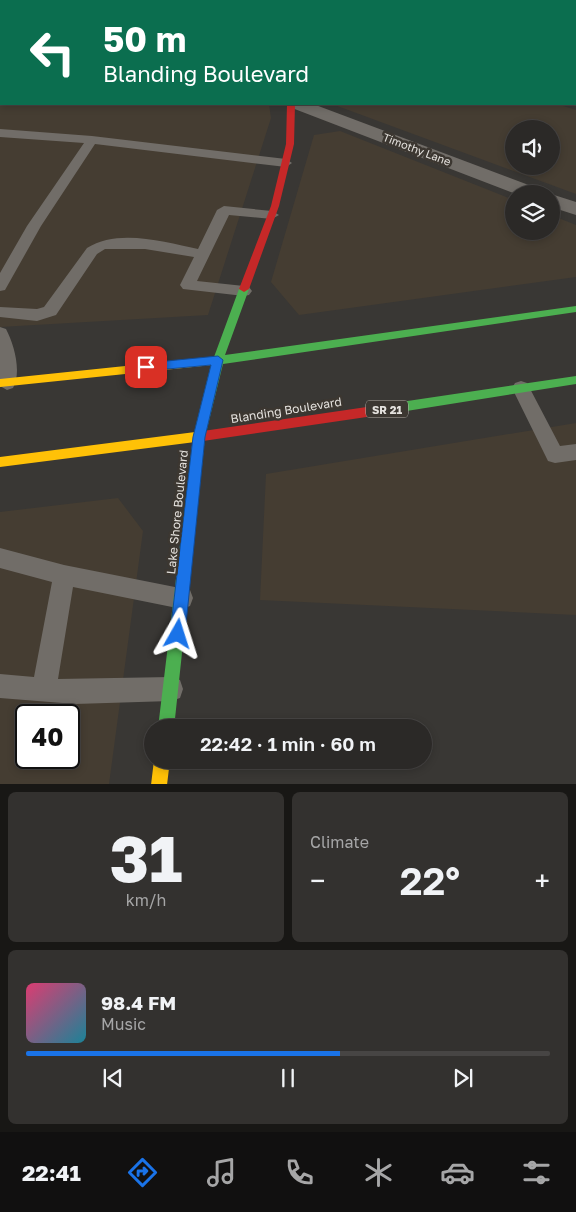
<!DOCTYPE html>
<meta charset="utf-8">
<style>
:root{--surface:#2b2927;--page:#33312f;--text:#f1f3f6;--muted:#a6a6a7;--line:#474544;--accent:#1a73e8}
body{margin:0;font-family:"Golos Text",sans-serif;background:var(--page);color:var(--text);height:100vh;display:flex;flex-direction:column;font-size:19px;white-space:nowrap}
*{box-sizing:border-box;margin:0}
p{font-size:16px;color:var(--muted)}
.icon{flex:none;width:28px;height:28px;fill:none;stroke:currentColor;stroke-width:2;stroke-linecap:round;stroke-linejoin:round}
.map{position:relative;height:784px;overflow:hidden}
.details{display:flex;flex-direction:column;gap:8px;padding:8px;background:#181715;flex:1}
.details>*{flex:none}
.guide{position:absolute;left:0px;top:0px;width:576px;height:105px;box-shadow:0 2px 8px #0003,0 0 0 1px var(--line);background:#0b6e4f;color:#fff;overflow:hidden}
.buttons{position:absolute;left:505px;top:120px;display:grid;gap:10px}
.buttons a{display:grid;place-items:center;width:55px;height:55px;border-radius:50%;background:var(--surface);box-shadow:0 2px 8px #0003,0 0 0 1px var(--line);font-size:25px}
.speed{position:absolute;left:15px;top:704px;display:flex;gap:10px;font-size:25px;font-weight:700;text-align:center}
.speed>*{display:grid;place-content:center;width:65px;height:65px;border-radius:50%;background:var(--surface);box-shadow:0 2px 8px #0003,0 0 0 1px var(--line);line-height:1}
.speed .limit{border:2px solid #111;border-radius:8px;background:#fff;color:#111}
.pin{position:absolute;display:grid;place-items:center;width:42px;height:42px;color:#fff;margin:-21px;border-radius:10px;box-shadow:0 2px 8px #0006}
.me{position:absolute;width:55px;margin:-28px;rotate:6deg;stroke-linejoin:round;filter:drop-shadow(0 0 4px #0008)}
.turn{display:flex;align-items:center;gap:18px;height:105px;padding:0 20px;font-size:22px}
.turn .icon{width:65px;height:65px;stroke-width:2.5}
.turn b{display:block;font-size:35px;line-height:42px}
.big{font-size:38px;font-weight:600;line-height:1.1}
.details .card{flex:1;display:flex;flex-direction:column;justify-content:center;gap:8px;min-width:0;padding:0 18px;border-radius:8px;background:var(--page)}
.details .dial{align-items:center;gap:0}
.dial b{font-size:65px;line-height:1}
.song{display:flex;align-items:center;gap:15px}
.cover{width:60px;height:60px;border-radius:8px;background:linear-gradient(135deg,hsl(340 70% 55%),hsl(190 70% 35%))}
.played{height:5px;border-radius:2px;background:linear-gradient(90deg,var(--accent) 60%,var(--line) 60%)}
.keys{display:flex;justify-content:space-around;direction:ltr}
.heat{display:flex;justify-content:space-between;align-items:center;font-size:28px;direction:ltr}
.details .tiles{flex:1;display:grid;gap:8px;grid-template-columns:1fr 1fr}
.card:last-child{grid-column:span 2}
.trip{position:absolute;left:144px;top:719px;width:288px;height:50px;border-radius:25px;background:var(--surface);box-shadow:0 2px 8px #0003,0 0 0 1px var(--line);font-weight:600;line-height:50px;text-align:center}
.tabs{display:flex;height:80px;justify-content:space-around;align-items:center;background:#111010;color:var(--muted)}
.tabs .icon{width:35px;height:35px}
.tabs .on{color:var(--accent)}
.tabs b{font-size:22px;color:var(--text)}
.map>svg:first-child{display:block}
</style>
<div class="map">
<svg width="576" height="785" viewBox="0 0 576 785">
<rect width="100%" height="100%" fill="#393734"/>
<!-- built -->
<path fill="#453d32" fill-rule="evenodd" d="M0,45L1,104H269L271,118L208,315L0,327Z
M332,104H557L576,110V194ZM514,129H551V166H514Z
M340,131L514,200V231H551V215L576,225V277L299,315L271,282L314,135Z
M576,423V615L260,600L266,474Z
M118,498L143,531L109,784H0V512ZM26,715H69V758H26Z"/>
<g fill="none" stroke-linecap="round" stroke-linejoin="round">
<!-- lane -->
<path fill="#716d68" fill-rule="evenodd" d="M0,129L92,136L286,159L292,163L286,167L95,144L41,226L5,290L0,291V273L27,226L84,143L0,137Z
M224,206L272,211L279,215L272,219L229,215L197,281L244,286L249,287L252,291L249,295L244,296L183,289L180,285L194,257L145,249H105L97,254L56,315L37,321L0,317V307L37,309L44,307L87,248C118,228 165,242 198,249L217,210Z
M0,327L6,329C14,344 22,372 13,388L7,390L0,386Z
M521,381L527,383L560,446L576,444V460L555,463L548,461L512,388L515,383Z
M0,548L64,565L190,590L193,598L190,606L182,609L73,587L58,679L171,677L180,680L183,689L180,698L171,701L75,704L0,698V674L34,677L52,582L0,568Z"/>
<!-- street -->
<path fill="#716d68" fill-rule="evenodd" d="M439,0H455L456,1H440Z
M575,30H576V40H575Z
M289,104H313L542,190L545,194H516L292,108Z
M551,194L576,202V215L551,207Z"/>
<!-- fast -->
<path fill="#4caf50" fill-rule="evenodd" d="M249,0H255L256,1H250Z
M244,286L249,289L225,355L576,306V312L223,364L205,437L174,728H158L193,437L211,365L207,361L208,358L214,357L239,289Z
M576,376V384L394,413L390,411L388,408L390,405L394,403Z"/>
<!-- slow -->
<path fill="#ffc107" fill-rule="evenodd" d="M212,357L217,361L212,365L0,387V379Z
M203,431L207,433L209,436L207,439L203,441L0,467V457Z
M154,760H170L167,785H151Z"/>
<!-- jam -->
<path fill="#c62828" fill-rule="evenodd" d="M287,104H295L294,144L279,206L249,289L244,292L239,289L271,206L286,144Z
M394,403L398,405L400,408L398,411L394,413L203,441L199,439L197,436L199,433L203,431Z"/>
</g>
<!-- route -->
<path fill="#1a73e8" stroke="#114b97" d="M218,356L223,360L205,437L185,634L183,640L178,642L173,640L170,634L193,437L211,365L146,371L140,367L146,363Z"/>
<g text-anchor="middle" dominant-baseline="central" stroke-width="5" stroke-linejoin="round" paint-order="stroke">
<!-- far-street labels -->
<g font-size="11" fill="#e4e1dd" stroke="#3c3731">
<text transform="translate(417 149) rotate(21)">Timothy Lane</text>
</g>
<!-- shield labels -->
<rect fill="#3c3731" stroke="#b2aea9" stroke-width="1" x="366" y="400.5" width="42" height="17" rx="4"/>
<g font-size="11" font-weight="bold" fill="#e4e1dd">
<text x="387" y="409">SR 21</text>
</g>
<!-- street labels -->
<g font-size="12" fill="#e4e1dd" stroke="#3c3731">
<text transform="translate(286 410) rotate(-9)">Blanding Boulevard</text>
<text transform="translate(177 512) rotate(-84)">Lake Shore Boulevard</text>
</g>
</g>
</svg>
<div class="buttons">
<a><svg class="icon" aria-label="sound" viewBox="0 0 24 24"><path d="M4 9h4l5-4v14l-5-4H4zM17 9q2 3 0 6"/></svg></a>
<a><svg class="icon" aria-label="layers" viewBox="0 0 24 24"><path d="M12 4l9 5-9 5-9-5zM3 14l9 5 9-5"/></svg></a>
</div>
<div class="speed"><div class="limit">40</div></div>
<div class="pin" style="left:146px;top:367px;background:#d93025"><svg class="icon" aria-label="arrive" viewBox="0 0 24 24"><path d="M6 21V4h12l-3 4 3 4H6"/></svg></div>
<svg class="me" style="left:178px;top:634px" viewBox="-20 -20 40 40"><path d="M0-17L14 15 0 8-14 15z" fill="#1a73e8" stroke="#fff" stroke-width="4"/></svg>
<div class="trip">22:42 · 1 min · 60 m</div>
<div class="guide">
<div class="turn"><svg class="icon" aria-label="left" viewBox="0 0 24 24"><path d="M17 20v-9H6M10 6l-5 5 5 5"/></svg><div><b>50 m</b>Blanding Boulevard</div></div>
</div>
</div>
<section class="details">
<div class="tiles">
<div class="card dial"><b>31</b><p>km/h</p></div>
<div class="card"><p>Climate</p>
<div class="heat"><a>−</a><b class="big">22°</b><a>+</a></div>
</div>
<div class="card">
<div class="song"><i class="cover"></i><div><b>98.4 FM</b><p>Music</p></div></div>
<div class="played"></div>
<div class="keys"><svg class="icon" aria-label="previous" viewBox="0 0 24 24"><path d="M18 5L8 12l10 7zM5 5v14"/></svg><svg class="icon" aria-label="pause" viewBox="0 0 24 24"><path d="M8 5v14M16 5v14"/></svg><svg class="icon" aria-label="next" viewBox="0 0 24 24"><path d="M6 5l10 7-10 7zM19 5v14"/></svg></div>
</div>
</div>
</section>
<nav class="tabs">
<b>22:41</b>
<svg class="icon on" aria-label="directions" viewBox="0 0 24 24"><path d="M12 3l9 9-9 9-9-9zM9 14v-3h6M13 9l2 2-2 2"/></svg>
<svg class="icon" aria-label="music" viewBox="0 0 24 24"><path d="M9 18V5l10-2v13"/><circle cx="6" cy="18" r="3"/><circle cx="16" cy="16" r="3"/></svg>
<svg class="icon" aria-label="phone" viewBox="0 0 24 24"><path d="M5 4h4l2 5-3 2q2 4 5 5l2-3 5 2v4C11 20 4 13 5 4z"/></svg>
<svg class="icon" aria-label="climate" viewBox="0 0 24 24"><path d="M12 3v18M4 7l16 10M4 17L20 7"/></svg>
<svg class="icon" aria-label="car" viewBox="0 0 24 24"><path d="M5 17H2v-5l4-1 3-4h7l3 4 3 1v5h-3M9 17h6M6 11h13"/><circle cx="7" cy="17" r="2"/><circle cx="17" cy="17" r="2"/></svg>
<svg class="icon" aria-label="filters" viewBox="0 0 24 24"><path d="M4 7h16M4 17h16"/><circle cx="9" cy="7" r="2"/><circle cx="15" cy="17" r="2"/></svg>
</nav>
